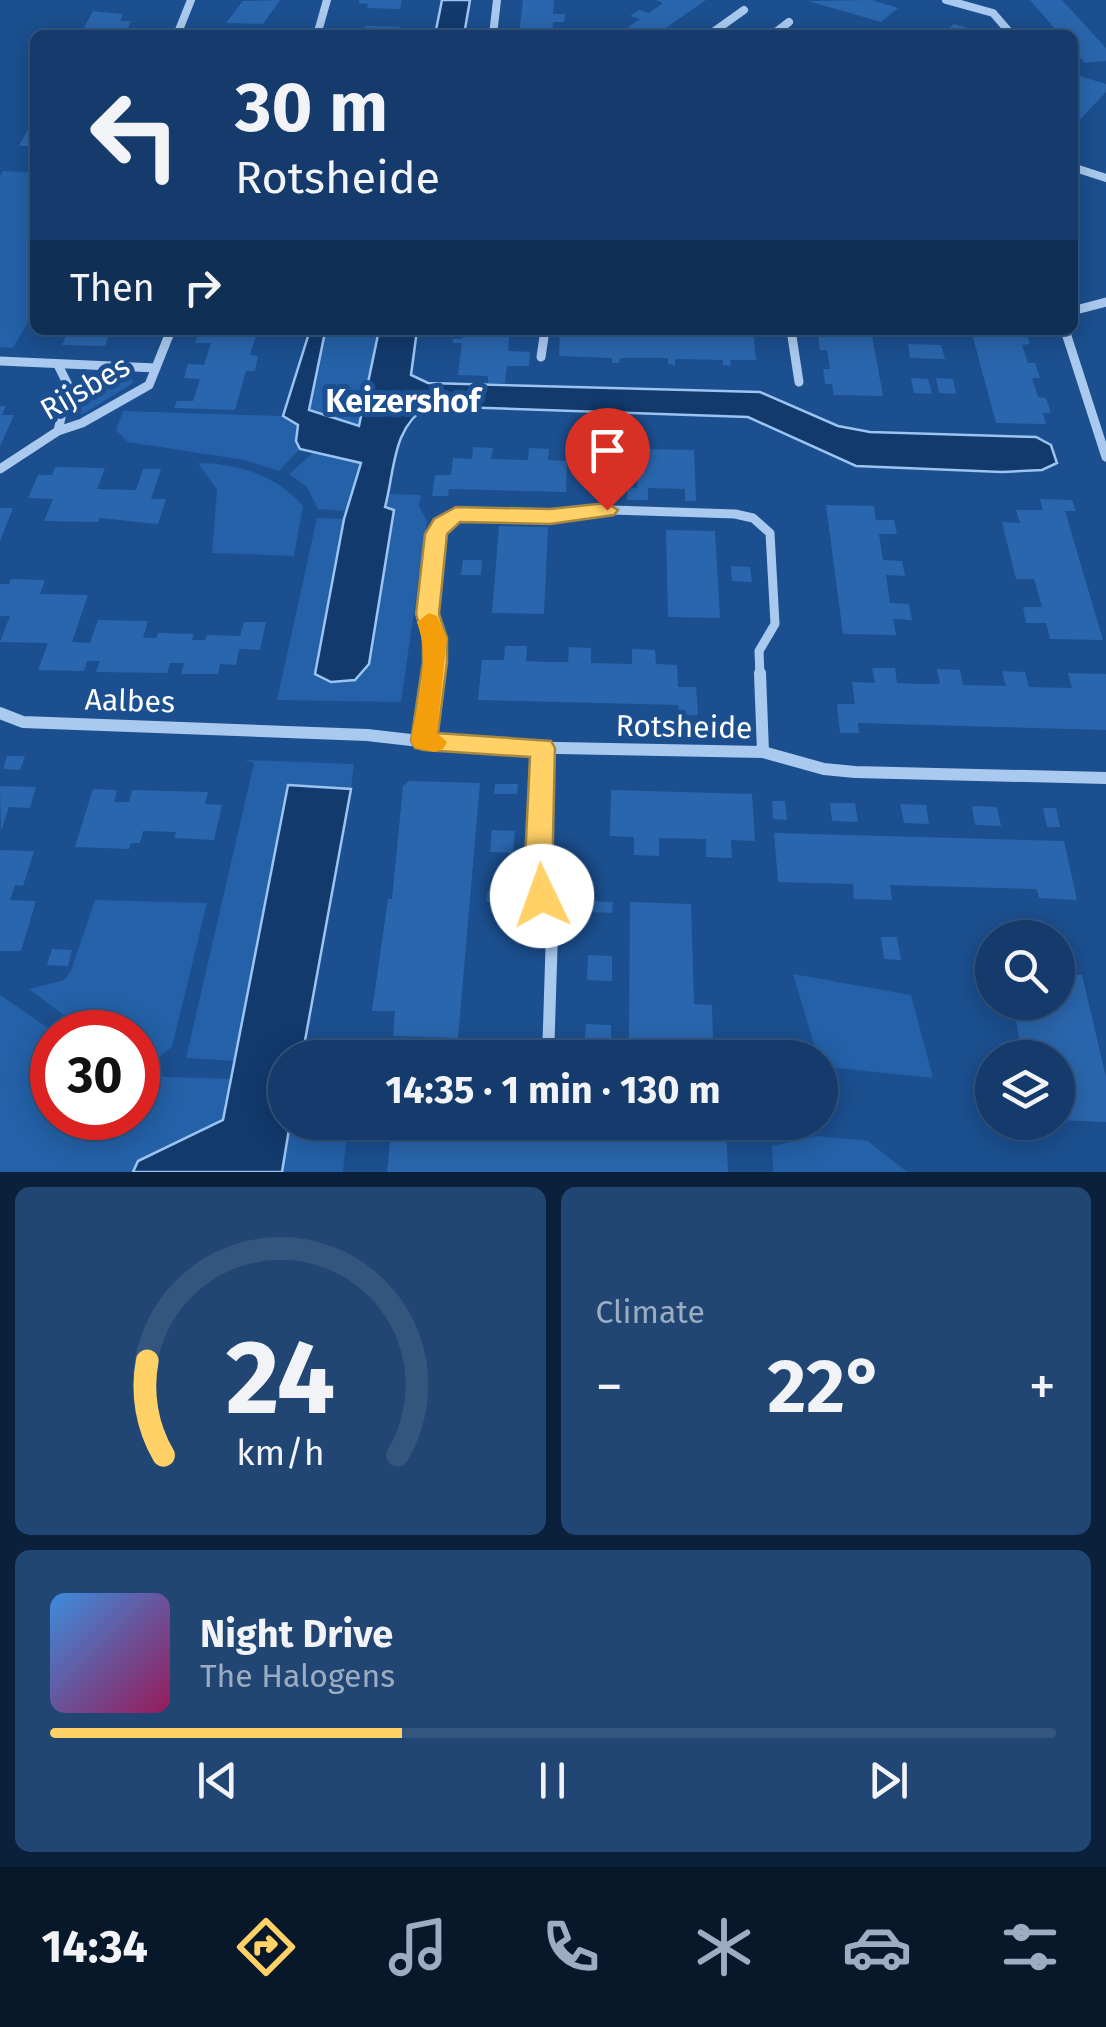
<!DOCTYPE html>
<meta charset="utf-8">
<style>
:root{--surface:#143b6b;--page:#214673;--text:#f1f3f6;--muted:#9dadc1;--line:#33557e;--accent:#ffd166}
body{margin:0;font-family:"Fira Sans",sans-serif;background:var(--page);color:var(--text);height:100vh;display:flex;flex-direction:column;font-size:38px;white-space:nowrap}
*{box-sizing:border-box;margin:0}
p{font-size:32px;color:var(--muted)}
.icon{flex:none;width:55px;height:55px;fill:none;stroke:currentColor;stroke-width:2;stroke-linecap:round;stroke-linejoin:round}
.map{position:relative;height:1172px;overflow:hidden}
.details{display:flex;flex-direction:column;gap:15px;padding:15px;background:#0b203b;flex:1}
.details>*{flex:none}
.guide{position:absolute;left:30px;top:30px;width:1048px;height:305px;border-radius:15px;box-shadow:0 5px 25px #0003,0 0 0 2px var(--line);background:#143b6b;color:var(--text);overflow:hidden}
.buttons{position:absolute;left:975px;top:920px;display:grid;gap:20px}
.buttons a{display:grid;place-items:center;width:100px;height:100px;border-radius:50%;background:var(--surface);box-shadow:0 5px 25px #0003,0 0 0 2px var(--line);font-size:50px}
.speed{position:absolute;left:30px;top:1010px;display:flex;gap:20px;font-size:50px;font-weight:700;text-align:center}
.speed>*{display:grid;place-content:center;width:130px;height:130px;border-radius:50%;background:var(--surface);box-shadow:0 5px 25px #0003,0 0 0 2px var(--line);line-height:1}
.speed .limit{border:15px solid #d22;background:#fff;color:#111}
.pin{position:absolute;display:grid;place-items:center;width:85px;height:85px;color:#fff;margin:-102px -42px;border-radius:50% 50% 50% 0;rotate:-45deg;box-shadow:0 0 10px #0007}
.pin .icon{rotate:45deg}
.me{position:absolute;width:110px;margin:-55px;rotate:357deg;stroke-linejoin:round;filter:drop-shadow(0 0 8px #0008)}
.turn{display:flex;align-items:center;gap:35px;height:210px;padding:0 40px;font-size:45px}
.turn .icon{width:130px;height:130px;stroke-width:2.5}
.turn b{display:block;font-size:70px;line-height:85px}
.then{display:flex;align-items:center;height:95px;padding:0 40px;background:#0003;gap:20px;font-size:38px}
.big{font-size:75px;font-weight:700;line-height:1.1}
.details .card{flex:1;display:flex;flex-direction:column;justify-content:center;gap:15px;min-width:0;padding:0 35px;border-radius:15px;background:var(--page)}
.details .dial{align-items:center;gap:0}
.dial svg{height:260px;overflow:visible;fill:none;stroke:var(--line);stroke-width:7;stroke-linecap:round;text-anchor:middle}
.dial text{fill:var(--text);stroke:none}
.song{display:flex;align-items:center;gap:30px}
.cover{width:120px;height:120px;border-radius:15px;background:linear-gradient(135deg,hsl(210 70% 55%),hsl(330 70% 35%))}
.played{height:10px;border-radius:5px;background:linear-gradient(90deg,var(--accent) 35%,var(--line) 35%)}
.keys{display:flex;justify-content:space-around;direction:ltr}
.heat{display:flex;justify-content:space-between;align-items:center;font-size:55px;direction:ltr}
.details .tiles{flex:1;display:grid;gap:15px;grid-template-columns:1fr 1fr}
.card:last-child{grid-column:span 2}
.trip{position:absolute;left:268px;top:1040px;width:570px;height:100px;border-radius:50px;background:var(--surface);box-shadow:0 5px 25px #0003,0 0 0 2px var(--line);font-weight:700;line-height:100px;text-align:center}
.dock{display:flex;height:160px;justify-content:space-around;align-items:center;background:#08182b;color:var(--muted)}
.dock .icon{width:70px;height:70px}
.dock .active{color:var(--accent)}
.dock b{font-size:45px;color:var(--text)}
.map>svg:first-child{display:block}
</style>
<div class="map">
<svg width="1106" height="1172" viewBox="0 0 1106 1172">
<rect width="100%" height="100%" fill="#1b4f8f"/>
<!-- green -->
<path fill="#2461a8" d="M3,171L35,173V310L13,348L0,347V176Z
M330,330H379L360,426L309,410L324,337Z
M99,374L131,376L133,383L85,413L74,415L68,410L80,381Z
M123,411L283,416L298,424L296,441L300,449L279,471L244,460L128,442L116,430Z
M314,452L361,463L347,511L318,509L307,487L289,474Z
M198,463C237,463 278,476 303,506L294,556L212,553L217,490Z
M389,494L421,495L419,506L427,521L401,702L277,700L317,518L344,519L315,674Z
M244,760L354,764L351,789L288,786L236,1061L186,1058L254,763Z
M95,900L207,903L172,1047L160,1056L138,1054V1032H86L29,989L64,980L71,971Z
M793,974L911,995L933,1078L836,1068L817,1054Z
M0,995L54,1032L52,1118H138V1076L233,1079L223,1120L138,1161L133,1172H0Z
M290,1123H348L343,1172H282Z
M818,1136L868,1141L907,1172H773L772,1146Z"/>
<!-- water -->
<path fill="#123a6d" stroke="#9cc4f0" stroke-width="2.5" d="M442,0H470L464,35H435Z
M310,330H330L324,337L309,410L359,426L379,330H417L411,375L428,383L760,392L838,426L870,432L1036,437L1051,445L1057,463L1042,470L1002,472L856,466L748,417L428,406C392,427 395,470 385,507L394,510L369,664L355,680L331,682L315,674L344,519L361,463L300,449L296,441L298,425L283,416Z
M288,785L351,789L302,1057L285,1058V1122L290,1123L282,1172H133L138,1161L223,1120Z"/>
<!-- building -->
<path fill="#2a66ad" d="M280,0L263,24L226,23L243,1Z
M359,0H402L400,9L367,8L368,4L359,3Z
M523,0H554L553,14H565L564,22H553L552,35H519Z
M656,0H706L660,32L668,35H630L638,30L628,27L640,19L630,16L639,10L649,13L663,3Z
M871,0L898,8L881,22L808,1Z
M1030,0H1062L1106,48V61L1085,63L1072,49V35H1060Z
M93,11L123,14L120,21H131L128,28H116L113,35H80Z
M954,24L987,34V35H941Z
M366,26L400,27L398,35H360Z
M1080,76L1106,84V92L1072,128V83Z
M35,117V146H19L26,133Z
M69,330H126L124,336L109,335L105,346L62,345Z
M200,330H258L250,355L258,356L255,371H246L235,410L174,408L177,401H193L200,379L184,378L188,364L204,365L211,343H195Z
M464,330H510L508,351L530,352L529,366H507L505,383H488V376L458,375L462,343H453V339H462Z
M560,330H753L756,360H730L731,366L723,365V360L675,359V365L668,364V358H620L619,363H612V358L559,356Z
M824,330H871L883,396L834,395L832,384H825L823,369H830L827,350H820L818,336H825Z
M971,330H1025L1030,344L1022,345L1028,363H1035L1040,378H1032L1038,397L1046,398L1051,413H1043L1046,424L996,423Z
M908,344L941,345L945,359L910,358Z
M911,378L928,379L932,394L914,393Z
M936,378L953,379L956,394L939,393Z
M0,406H6L2,415H14L0,446Z
M473,447L493,448L491,459L528,460L529,448L549,449L548,460L567,461L566,492L449,489L448,496H432L435,475H451L453,458L472,459Z
M580,448L694,450L696,501H685V489L648,488V500H627V487L637,488V479L580,478Z
M55,467L105,468L97,489L136,490L143,469H161L151,499H166L158,524L100,518L98,522L44,521L53,499L28,498L38,475H52Z
M1040,499L1072,500L1076,511H1065L1103,640L1050,639L1046,623H1026L1023,607H1042L1034,579H1016L1002,522L1020,523L1016,510H1043Z
M826,505L874,506L876,520H894L897,534H879L883,560L902,561L905,576L886,575L890,603L909,604L912,620L893,619L896,635L843,634Z
M0,508H13L0,541Z
M499,526L548,527L544,614L492,613Z
M666,530L715,531L720,618L668,617Z
M463,560H482L481,575H461Z
M731,566L750,567L752,582L732,581Z
M11,579L45,580L40,594L88,595L72,642L90,643L98,620L148,621L143,638H156L158,633L194,634L192,640H205L207,635L240,636L244,622H266L260,650L239,649L236,665L220,664L218,674H181L184,663H170L167,673L96,672L100,661H87L84,671L38,670L48,643L0,642L10,616H0V584H9Z
M505,646H527L526,661L547,662H568L569,647L591,648V663L632,664V649L655,650L656,664L677,665L678,687H696L698,715H679L678,705L478,700L482,660H504Z
M872,668H895L897,683L919,684H940L937,669L960,670L963,685L1006,686L1002,671L1025,672L1029,687L1072,688L1068,673L1106,674V730L858,723L859,733H840L837,704H855L852,682L875,683Z
M7,756H25L20,770L3,769Z
M409,781L480,783L458,1038L393,1036L395,1011H372L388,899H392L403,786Z
M495,784H518L517,794H494Z
M0,786L36,787L30,808L9,807L1,831Z
M93,789L117,790L114,802H129L132,790L208,792L205,804L222,805L214,840L174,838L176,832L143,831L140,843H131L129,849L75,847Z
M611,790L752,794L755,841L731,840L732,858L706,857V839L659,838V856L634,855V837L610,836Z
M772,801H785L787,820L773,819Z
M830,803H855L858,822L832,821Z
M900,804L926,805L929,824L904,823Z
M972,806L997,807L1001,826L975,825Z
M1043,808H1056L1060,827H1047Z
M492,830L515,831L513,853L490,852Z
M774,833L1064,841L1077,900L1039,898L1037,889L890,885L892,900L854,899L853,884L778,882Z
M0,850L34,851L23,886L15,885L10,900L36,901L21,951H0Z
M487,891H511L510,903L486,902Z
M589,901L613,902L612,913L588,912Z
M630,902L691,904L694,1004L712,1005L713,1042L702,1057L682,1052L676,1040L629,1039Z
M881,937H897L901,960L884,959Z
M52,949L72,950L68,966L47,965Z
M588,955L612,956V981L587,980Z
M1058,974L1082,975L1106,1077V1122L1058,1120V1058H1018L1016,1043H1020L1014,1009H1025L1024,1002H1058Z
M586,1024L611,1025V1038H585Z
M392,1122H726L728,1172H387Z"/>
<g fill="none" stroke-linecap="round" stroke-linejoin="round">
<!-- street-far2 -->
<path stroke="#a9c9ee" stroke-width="8" d="M946,0L993,13L1012,35
M177,35L191,0
M317,35L327,0
M493,35L497,0
M709,35L744,10
M772,35L789,22
M1072,167L1106,178"/>
<!-- street-far1 -->
<path stroke="#a9c9ee" stroke-width="9" d="M1072,311L1106,302
M791,330L799,382
M1065,330L1106,457
M541,357L545,330
M0,361L156,368
M58,365L68,385L58,431
M0,469L58,431L82,423L149,385L171,330
M433,676L435,639L427,614L436,534L442,524L456,515L550,517L612,510L735,514L753,518L770,533L775,624L759,651L760,676"/>
<!-- street -->
<path stroke="#a9c9ee" stroke-width="12" d="M760,673L763,752
M0,713L23,722L367,735L464,746L763,752L824,769L855,772L1106,778
M424,741L433,673
M543,748L538,881L552,932L548,1058"/>
</g>
<!-- route -->
<path fill="#ffd166" stroke="#a68842" stroke-width="2.5" d="M607,503L618,510L614,515L550,524L460,522L447,534L439,614L447,638V662L438,733L551,741L555,748L552,881L556,896L552,904L542,907L532,904L524,881L530,757L424,750L415,748L411,741L423,662V638L416,614L425,534L434,519L456,507L550,509Z"/>
<!-- slow -->
<path fill="#f59e0b" d="M429,613L437,616L447,638L437,733L447,742L443,749L434,752L415,748L411,741C417,703 431,659 417,622Z"/>
<g text-anchor="middle" dominant-baseline="central" stroke-width="10" stroke-linejoin="round" paint-order="stroke">
<!-- street labels -->
<g font-size="30" fill="#fff" stroke="#1b4f8f">
<text transform="translate(85 388) rotate(-30)">Rijsbes</text>
<text transform="translate(130 701) rotate(2)">Aalbes</text>
<text transform="translate(684 727) rotate(1)">Rotsheide</text>
</g>
<!-- neighbourhood labels -->
<g font-size="32" font-weight="bold" fill="#fff" stroke="#1b4f8f">
<text x="403" y="401">Keizershof</text>
</g>
</g>
</svg>
<div class="buttons">
<a><svg class="icon" aria-label="search" viewBox="0 0 24 24"><circle cx="10" cy="10" r="6"/><path d="M15 15l6 6"/></svg></a>
<a><svg class="icon" aria-label="layers" viewBox="0 0 24 24"><path d="M12 4l9 5-9 5-9-5zM3 14l9 5 9-5"/></svg></a>
</div>
<div class="speed"><div class="limit">30</div></div>
<div class="pin" style="left:607px;top:510px;background:#d93025"><svg class="icon" aria-label="arrive" viewBox="0 0 24 24"><path d="M6 21V4h12l-3 4 3 4H6"/></svg></div>
<svg class="me" style="left:542px;top:896px" viewBox="-20 -20 40 40"><circle r="19" fill="#fff"/><path d="M0-13L10 11 0 6-10 11z" fill="#ffd166"/></svg>
<div class="trip">14:35 · 1 min · 130 m</div>
<div class="guide">
<div class="turn"><svg class="icon" aria-label="left" viewBox="0 0 24 24"><path d="M17 20v-9H6M10 6l-5 5 5 5"/></svg><div><b>30 m</b>Rotsheide</div></div>
<div class="then">Then<svg class="icon" aria-label="right" viewBox="0 0 24 24"><path d="M7 20v-9h11M14 6l5 5-5 5"/></svg></div>
</div>
</div>
<section class="details">
<div class="tiles">
<div class="card dial"><svg viewBox="0 0 100 80">
<path d="M14 69A42 42 0 1 1 86 69"/>
<path d="M14 69A42 42 0 0 1 9 40" stroke="#ffd166"/>
<text x="50" y="56" font-size="32" font-weight="700">24</text>
<text x="50" y="72" font-size="11">km/h</text>
</svg></div>
<div class="card"><p>Climate</p>
<div class="heat"><a>−</a><b class="big">22°</b><a>+</a></div>
</div>
<div class="card">
<div class="song"><i class="cover"></i><div><b>Night Drive</b><p>The Halogens</p></div></div>
<div class="played"></div>
<div class="keys"><svg class="icon" aria-label="previous" viewBox="0 0 24 24"><path d="M18 5L8 12l10 7zM5 5v14"/></svg><svg class="icon" aria-label="pause" viewBox="0 0 24 24"><path d="M8 5v14M16 5v14"/></svg><svg class="icon" aria-label="next" viewBox="0 0 24 24"><path d="M6 5l10 7-10 7zM19 5v14"/></svg></div>
</div>
</div>
</section>
<nav class="dock">
<b>14:34</b>
<svg class="icon active" aria-label="directions" viewBox="0 0 24 24"><path d="M12 3l9 9-9 9-9-9zM9 14v-3h6M13 9l2 2-2 2"/></svg>
<svg class="icon" aria-label="music" viewBox="0 0 24 24"><path d="M9 18V5l10-2v13"/><circle cx="6" cy="18" r="3"/><circle cx="16" cy="16" r="3"/></svg>
<svg class="icon" aria-label="phone" viewBox="0 0 24 24"><path d="M5 4h4l2 5-3 2q2 4 5 5l2-3 5 2v4C11 20 4 13 5 4z"/></svg>
<svg class="icon" aria-label="climate" viewBox="0 0 24 24"><path d="M12 3v18M4 7l16 10M4 17L20 7"/></svg>
<svg class="icon" aria-label="car" viewBox="0 0 24 24"><path d="M5 17H2v-5l4-1 3-4h7l3 4 3 1v5h-3M9 17h6M6 11h13"/><circle cx="7" cy="17" r="2"/><circle cx="17" cy="17" r="2"/></svg>
<svg class="icon" aria-label="filters" viewBox="0 0 24 24"><path d="M4 7h16M4 17h16"/><circle cx="9" cy="7" r="2"/><circle cx="15" cy="17" r="2"/></svg>
</nav>
